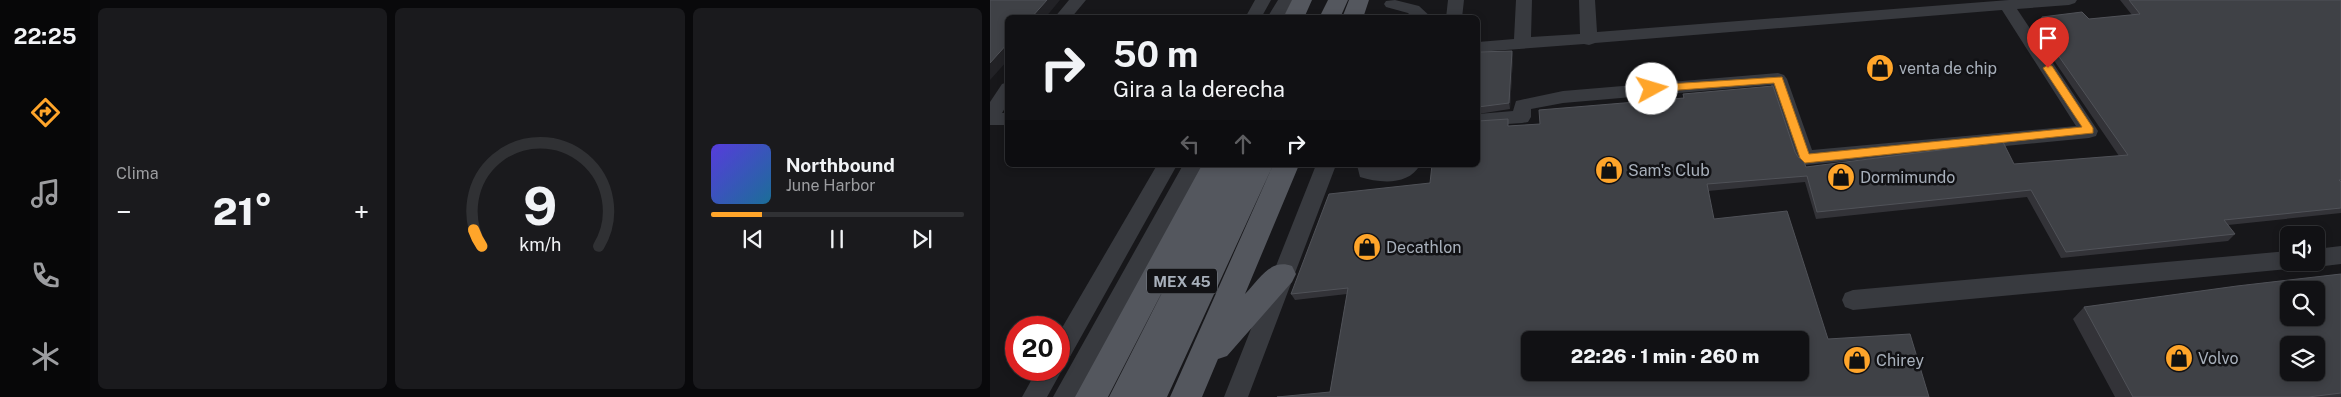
<!DOCTYPE html>
<html lang="es">
<meta charset="utf-8">
<style>
:root{--surface:#111114;--page:#1a1a1d;--text:#f1f3f6;--muted:#9c9da0;--line:#303134;--accent:#ffa52a}
body{margin:0;font-family:"Public Sans",sans-serif;background:var(--page);color:var(--text);height:100vh;display:flex;flex-direction:column;font-size:19px;white-space:nowrap}
*{box-sizing:border-box;margin:0}
p{font-size:16px;color:var(--muted)}
.icon{flex:none;width:28px;height:28px;fill:none;stroke:currentColor;stroke-width:2;stroke-linecap:round;stroke-linejoin:round}
.map{position:relative;flex:1;overflow:hidden}
.sheet{display:flex;flex-direction:column;gap:8px;padding:8px;background:#09090b;width:900px}
.sheet>*{flex:none}
.banner{position:absolute;left:15px;top:15px;width:475px;height:152px;border-radius:8px;box-shadow:0 2px 8px #0003,0 0 0 1px var(--line);background:#111114;color:var(--text);overflow:hidden}
.fabs{position:absolute;left:1290px;top:226px;display:grid;gap:10px}
.fabs a{display:grid;place-items:center;width:45px;height:45px;border-radius:8px;background:var(--surface);box-shadow:0 2px 8px #0003,0 0 0 1px var(--line);font-size:25px}
.speed{position:absolute;left:15px;top:316px;display:flex;gap:10px;font-size:25px;font-weight:700;text-align:center}
.speed>*{display:grid;place-content:center;width:65px;height:65px;border-radius:50%;background:var(--surface);box-shadow:0 2px 8px #0003,0 0 0 1px var(--line);line-height:1}
.speed .limit{border:8px solid #d22;background:#fff;color:#111}
.pin{position:absolute;display:grid;place-items:center;width:42px;height:42px;color:#fff;margin:-51px -21px;border-radius:50% 50% 50% 0;rotate:-45deg;box-shadow:0 0 5px #0007}
.pin .icon{rotate:45deg}
.me{position:absolute;width:55px;margin:-28px;rotate:84deg;stroke-linejoin:round;filter:drop-shadow(0 0 4px #0008)}
.turn{display:flex;align-items:center;gap:18px;height:105px;padding:0 25px;font-size:22px}
.turn .icon{width:65px;height:65px;stroke-width:2.5}
.turn b{display:block;font-size:35px;line-height:42px}
.lanes{display:flex;align-items:center;height:48px;padding:0 25px;background:#0003;justify-content:center;gap:25px;direction:ltr}
.lanes .off{opacity:.35}
.big{font-size:38px;font-weight:800;line-height:1.1}
.sheet .card{flex:1;display:flex;flex-direction:column;justify-content:center;gap:8px;min-width:0;padding:0 18px;border-radius:8px;background:var(--page)}
.sheet .dial{align-items:center;gap:0}
.dial svg{height:130px;overflow:visible;fill:none;stroke:var(--line);stroke-width:7;stroke-linecap:round;text-anchor:middle}
.dial text{fill:var(--text);stroke:none}
.song{display:flex;align-items:center;gap:15px}
.cover{width:60px;height:60px;border-radius:8px;background:linear-gradient(135deg,hsl(250 70% 55%),hsl(200 70% 35%))}
.played{height:5px;border-radius:2px;background:linear-gradient(90deg,var(--accent) 20%,var(--line) 20%)}
.keys{display:flex;justify-content:space-around;direction:ltr}
.heat{display:flex;justify-content:space-between;align-items:center;font-size:28px;direction:ltr}
.sheet .tiles{flex:1;display:grid;gap:8px;grid-template-columns:repeat(3,1fr)}
.trip{position:absolute;left:531px;top:331px;width:288px;height:50px;border-radius:8px;background:var(--surface);box-shadow:0 2px 8px #0003,0 0 0 1px var(--line);font-weight:800;line-height:50px;text-align:center}
main{display:flex;flex:1;min-height:0}
.dock{display:flex;flex-direction:column;width:90px;justify-content:space-around;align-items:center;background:#070708;color:var(--muted)}
.dock .icon{width:35px;height:35px}
.dock .current{color:var(--accent)}
.dock b{font-size:22px;color:var(--text)}
.map>svg:first-child{display:block}
</style>
<main>
<nav class="dock">
<b>22:25</b>
<svg class="icon current" aria-label="directions" viewBox="0 0 24 24"><path d="M12 3l9 9-9 9-9-9zM9 14v-3h6M13 9l2 2-2 2"/></svg>
<svg class="icon" aria-label="music" viewBox="0 0 24 24"><path d="M9 18V5l10-2v13"/><circle cx="6" cy="18" r="3"/><circle cx="16" cy="16" r="3"/></svg>
<svg class="icon" aria-label="phone" viewBox="0 0 24 24"><path d="M5 4h4l2 5-3 2q2 4 5 5l2-3 5 2v4C11 20 4 13 5 4z"/></svg>
<svg class="icon" aria-label="climate" viewBox="0 0 24 24"><path d="M12 3v18M4 7l16 10M4 17L20 7"/></svg>
</nav>
<section class="sheet">
<div class="tiles">
<div class="card"><p>Clima</p>
<div class="heat"><a>−</a><b class="big">21°</b><a>+</a></div>
</div>
<div class="card dial"><svg viewBox="0 0 100 80">
<path d="M14 69A42 42 0 1 1 86 69"/>
<path d="M14 69A42 42 0 0 1 9 59" stroke="#ffa52a"/>
<text x="50" y="56" font-size="32" font-weight="700">9</text>
<text x="50" y="72" font-size="11">km/h</text>
</svg></div>
<div class="card">
<div class="song"><i class="cover"></i><div><b>Northbound</b><p>June Harbor</p></div></div>
<div class="played"></div>
<div class="keys"><svg class="icon" aria-label="previous" viewBox="0 0 24 24"><path d="M18 5L8 12l10 7zM5 5v14"/></svg><svg class="icon" aria-label="pause" viewBox="0 0 24 24"><path d="M8 5v14M16 5v14"/></svg><svg class="icon" aria-label="next" viewBox="0 0 24 24"><path d="M6 5l10 7-10 7zM19 5v14"/></svg></div>
</div>
</div>
</section>
<div class="map">
<svg width="1351" height="397" viewBox="0 0 1351 397">
<rect width="100%" height="100%" fill="#17171a"/>
<g fill="none" stroke-linecap="round" stroke-linejoin="round">
<!-- minor -->
<path fill="#383a3f" fill-rule="evenodd" d="M79,0H96L81,18H64Z
M265,0H281L271,18H255Z
M288,0H304L293,18H277Z
M405,0L429,6L442,18H423L418,13L396,7L394,4L396,1Z
M458,0H474L472,18H456Z
M526,0H542L541,37L590,34L589,0H605L607,32L1019,0H1087L1085,3L1079,5L1027,9L1108,131L1106,136L1099,138L815,165L808,163L805,158L781,85L573,103L541,109V117L538,122L532,123L488,126V114L523,111L526,101L573,91L788,73L794,75L797,79L822,150L1086,126L1012,10L605,43L599,45L594,44L488,52V42L524,39Z
M18,82V103L12,113H18V125H0V102L12,84Z
M167,165H187L77,362L69,365L72,370L57,397H32L47,370H69V333Z
M193,165H213L88,397H63Z
M326,165H346L258,397H234Z
M367,165L394,167L430,165C418,186 390,183 370,177Z
M1351,246V264L1326,267L1318,264V262H1326V249Z
M1299,251V262H1308L1307,266L1299,269L863,310L855,307L852,300L855,293L863,290Z"/>
<!-- major -->
<path fill="#54575e" fill-rule="evenodd" d="M302,0H322L314,18H293Z
M338,0H358L350,18H329Z
M359,0H379L373,18H352Z
M212,165H283L177,397H119L184,269L118,397H85Z
M283,165H309L255,294C269,280 280,258 302,266L306,274L302,282L237,356L228,359L212,397H180Z"/>
</g>
<!-- wall -->
<path fill="#333338" d="M1130,0H1351V213L1238,225L1245,234L1238,241L1071,258L1037,197L826,219L815,182L718,191L340,392L357,294L305,300L301,294L440,183L519,126L550,124L693,98V94L805,152L808,157L816,167L1024,164L1129,156L1046,34L1048,24L1052,17L1099,19L1142,15Z
M522,51L523,57L520,109L488,114V52Z
M1351,274V397H1125L1083,319L1094,307Z"/>
<!-- shaded-wall -->
<path fill="#222226" d="M57,0H70L55,18H41Z
M18,43V60L0,80V63Z
M522,51L523,57L520,109L519,103Z"/>
<!-- building -->
<path fill="#3f4146" stroke="#505258" fill-rule="evenodd" d="M0,0H57L41,18H18V43L0,63Z
M1139,0H1351V180H1349L1351,182V208L1234,220L1245,234L1076,252L1041,190L827,212L817,176L717,184L724,219L797,211L838,339L920,334L939,397H287L340,392L358,288L301,294L339,194L440,183L442,165H488V121L518,119V126L550,124L549,110L694,98L693,94L783,86L805,152L808,157L813,160L816,167L1013,142L1024,164L1138,155L1049,28L1052,17L1092,12L1099,19L1150,14ZM540,340H810V372H540Z
M522,51L519,103L488,107V52Z
M1351,274V393L1327,396L1318,397H1143L1094,307L1247,286ZM1299,290H1326V318H1299ZM1299,345H1326V372H1299Z"/>
<!-- route -->
<path fill="#ffa52a" stroke="#a66b1b" d="M1058,65L1062,66L1103,128V133L815,163L810,158L784,83L662,92L657,89L662,85L792,77L819,154L1092,127L1053,68Z"/>
<!-- icons -->
<defs>
<g id="shop-disc" transform="scale(1.4375)"><circle r="9.5" fill="#ffa52a" stroke="#121215"/><path d="M-5-2.5h2.3a2.7 3.5 0 0 1 5.4 0H5L5.5 6h-11ZM-1.5-2.5h3a1.5 2.3 0 0 0-3 0Z" fill="#111"/></g>
</defs>
<g fill-rule="evenodd">
<use href="#shop-disc" x="890" y="68"/>
<use href="#shop-disc" x="619" y="170"/>
<use href="#shop-disc" x="851" y="177"/>
<use href="#shop-disc" x="377" y="247"/>
<use href="#shop-disc" x="1189" y="358"/>
<use href="#shop-disc" x="867" y="360"/>
</g>
<g text-anchor="middle" dominant-baseline="central" stroke-width="5" stroke-linejoin="round" paint-order="stroke">
<!-- shield labels -->
<rect fill="#121215" stroke="#7b8189" stroke-width="1" x="157" y="268.5" width="70" height="25" rx="4"/>
<g font-size="15" font-weight="bold" fill="#a8b0bb">
<text x="192" y="281">MEX 45</text>
</g>
<!-- poi labels -->
<g font-size="16" fill="#a8b0bb" stroke="#121215" text-anchor="start">
<text x="909" y="68">venta de chip</text>
<text x="638" y="170">Sam's Club</text>
<text x="870" y="177">Dormimundo</text>
<text x="396" y="247">Decathlon</text>
<text x="1208" y="358">Volvo</text>
<text x="886" y="360">Chirey</text>
</g>
</g>
</svg>
<div class="fabs">
<a><svg class="icon" aria-label="sound" viewBox="0 0 24 24"><path d="M4 9h4l5-4v14l-5-4H4zM17 9q2 3 0 6"/></svg></a>
<a><svg class="icon" aria-label="search" viewBox="0 0 24 24"><circle cx="10" cy="10" r="6"/><path d="M15 15l6 6"/></svg></a>
<a><svg class="icon" aria-label="layers" viewBox="0 0 24 24"><path d="M12 4l9 5-9 5-9-5zM3 14l9 5 9-5"/></svg></a>
</div>
<div class="speed"><div class="limit">20</div></div>
<div class="pin" style="left:1058px;top:68px;background:#d93025"><svg class="icon" aria-label="arrive" viewBox="0 0 24 24"><path d="M6 21V4h12l-3 4 3 4H6"/></svg></div>
<svg class="me" style="left:662px;top:89px" viewBox="-20 -20 40 40"><circle r="19" fill="#fff"/><path d="M0-13L10 11 0 6-10 11z" fill="#ffa52a"/></svg>
<div class="trip">22:26 · 1 min · 260 m</div>
<div class="banner">
<div class="turn"><svg class="icon" aria-label="right" viewBox="0 0 24 24"><path d="M7 20v-9h11M14 6l5 5-5 5"/></svg><div><b>50 m</b>Gira a la derecha</div></div>
<div class="lanes"><svg class="icon off" aria-label="left" viewBox="0 0 24 24"><path d="M17 20v-9H6M10 6l-5 5 5 5"/></svg><svg class="icon off" aria-label="ahead" viewBox="0 0 24 24"><path d="M12 20V5M6 11l6-6 6 6"/></svg><svg class="icon" aria-label="right" viewBox="0 0 24 24"><path d="M7 20v-9h11M14 6l5 5-5 5"/></svg></div>
</div>
</div>
</main>
